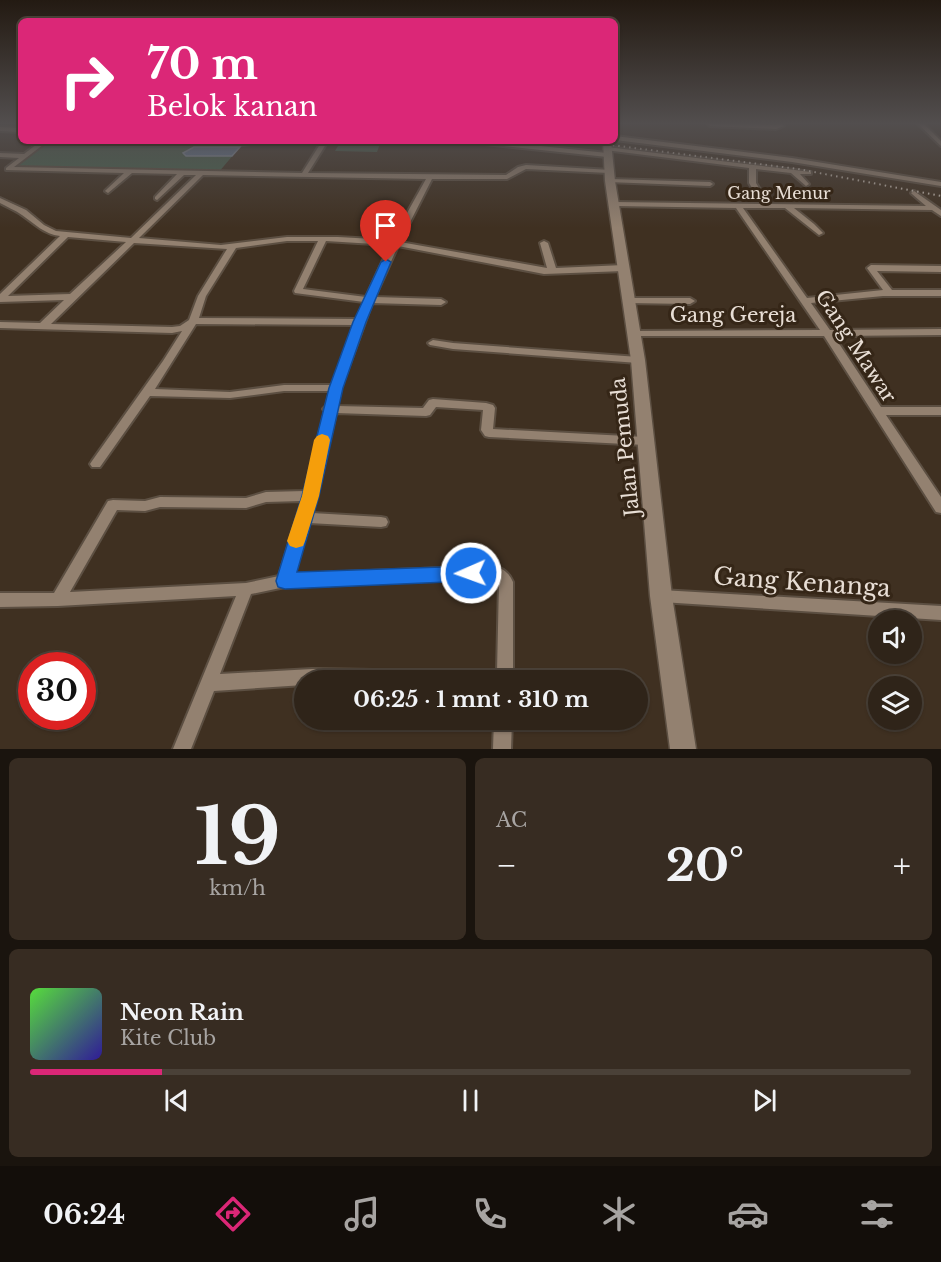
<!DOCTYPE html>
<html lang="id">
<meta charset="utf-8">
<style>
:root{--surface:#2f2419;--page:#372c22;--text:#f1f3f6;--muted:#a7a4a2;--line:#4a4138;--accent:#db2777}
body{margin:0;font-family:"Libre Baskerville",serif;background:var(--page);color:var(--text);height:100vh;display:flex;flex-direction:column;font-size:22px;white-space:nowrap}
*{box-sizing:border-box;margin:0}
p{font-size:20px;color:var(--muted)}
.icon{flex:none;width:33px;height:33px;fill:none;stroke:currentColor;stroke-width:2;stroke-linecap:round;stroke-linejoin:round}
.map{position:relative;height:749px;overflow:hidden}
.sheet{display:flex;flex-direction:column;gap:9px;padding:9px;background:#1a140e;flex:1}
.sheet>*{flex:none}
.banner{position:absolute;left:18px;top:18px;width:600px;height:126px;border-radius:9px;box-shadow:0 2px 4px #0004,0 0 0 2px var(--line);background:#db2777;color:#fff;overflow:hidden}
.fabs{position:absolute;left:868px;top:610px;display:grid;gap:12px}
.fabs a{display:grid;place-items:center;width:54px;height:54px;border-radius:50%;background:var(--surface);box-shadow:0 2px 4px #0004,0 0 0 2px var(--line);font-size:30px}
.speed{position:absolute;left:18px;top:652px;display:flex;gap:12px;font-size:30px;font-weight:700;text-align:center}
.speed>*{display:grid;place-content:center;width:78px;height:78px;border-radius:50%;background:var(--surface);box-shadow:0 2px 4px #0004,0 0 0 2px var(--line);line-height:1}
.speed .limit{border:9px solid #d22;background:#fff;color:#111}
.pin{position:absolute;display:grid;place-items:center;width:51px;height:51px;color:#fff;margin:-62px -26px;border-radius:50% 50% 50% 0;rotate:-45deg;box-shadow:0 0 6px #0007}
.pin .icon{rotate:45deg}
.me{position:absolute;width:66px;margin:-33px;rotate:268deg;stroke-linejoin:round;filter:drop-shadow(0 0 4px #0008)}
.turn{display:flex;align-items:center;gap:21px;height:126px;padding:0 30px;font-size:27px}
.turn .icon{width:78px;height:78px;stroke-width:2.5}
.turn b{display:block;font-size:42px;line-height:51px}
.big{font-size:45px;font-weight:700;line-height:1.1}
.sheet .card{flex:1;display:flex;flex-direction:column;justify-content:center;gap:9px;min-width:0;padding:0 21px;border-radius:9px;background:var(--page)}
.sheet .dial{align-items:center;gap:0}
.dial b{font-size:78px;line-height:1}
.song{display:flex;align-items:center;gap:18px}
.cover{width:72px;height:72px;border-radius:9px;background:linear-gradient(135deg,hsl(110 70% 55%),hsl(250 70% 35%))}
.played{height:6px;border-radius:3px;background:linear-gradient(90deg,var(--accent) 15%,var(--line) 15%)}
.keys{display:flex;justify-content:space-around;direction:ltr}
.heat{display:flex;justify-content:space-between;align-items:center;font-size:33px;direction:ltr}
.sheet .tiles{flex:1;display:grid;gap:9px;grid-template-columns:1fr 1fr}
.card:last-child{grid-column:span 2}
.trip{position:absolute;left:294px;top:670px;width:354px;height:60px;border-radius:30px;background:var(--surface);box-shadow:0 2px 4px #0004,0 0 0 2px var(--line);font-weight:700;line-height:60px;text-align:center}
.menu{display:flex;height:96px;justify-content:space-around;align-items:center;background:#130e0a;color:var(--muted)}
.menu .icon{width:42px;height:42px}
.menu .selected{color:var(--accent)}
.menu b{font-size:27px;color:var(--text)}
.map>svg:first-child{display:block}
</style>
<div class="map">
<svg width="941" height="749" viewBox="0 0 941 749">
<rect width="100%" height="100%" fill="#3f3021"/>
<!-- green -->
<path fill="#466550" d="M46,141H267L261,145L240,147L218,173L8,169Z
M341,141H381L377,152L335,151Z"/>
<!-- water -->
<path fill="#6882a6" stroke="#8e9eb4" stroke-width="1.5" d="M194,147H240L232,156H186L183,153Z"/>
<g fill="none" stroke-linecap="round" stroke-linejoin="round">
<!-- street casing -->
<g stroke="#5c4f42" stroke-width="4">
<path id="street" d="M708,124L776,125L782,124L784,126L776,129L710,126Z
M918,124H924L941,141V146Z
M0,127L21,128V132L0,131Z
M615,136L792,158L941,182V186L792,162L615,140Z
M41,141H48L14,167L302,173L322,141H328L308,173L506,175L518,167L526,165L611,170L612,171L609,173L526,169L507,179H432L400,242L547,268L540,243L544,241L548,243L556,268L624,265L628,268L624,271L544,274L398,246L375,297L441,299L446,302L441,305L372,303L341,388L337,406L423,408L429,400L433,399L486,403L493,405L495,408L493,429L645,437L649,438L651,441L649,444L645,445L489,437L485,436L481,430L483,410L436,407L430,415L426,416L336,413L312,513L381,517L386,518L388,522L386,526L381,527L309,523L294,574L494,566C504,569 509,573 513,582V681H304V685L214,691L191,749H173L236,596L58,606L0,607V593H54L108,501L113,500L145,501L160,497L246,498L266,492L305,491L325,411L323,409L326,406L330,391H284L230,398L150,396L100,467H92L90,464L92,461L163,361L182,331L172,333L0,328V322L40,323L64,300L0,302V294L60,236C44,234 35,224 22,215C15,210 7,207 0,203V198L26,210L44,225L56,231L131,238L196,175H184L157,200L155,199V197L177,174L132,173L108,193L105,191L106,190L124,173L6,170V168L19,158L0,157V153L24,154ZM203,175L426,179L392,240L338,237H287L221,245L139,238ZM68,237L126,242L70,294L8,296ZM287,241H318L294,291L295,293L364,302L357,319L199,318L206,296L236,248ZM326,241L390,245L366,297L303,289ZM134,243L227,249L198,296L189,320L180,326L172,327L51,324ZM196,324L355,325L332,385H284L230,392L155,389ZM302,501L279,576L246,583L70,592L117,510L145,511L160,507L246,508L266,502ZM493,578L499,583L497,672L312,669L220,674L251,594L285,587Z
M473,141H493L607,153L610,155L607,157L476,143Z
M607,147L811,172V174H800L809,184L806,186L791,173L756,169V183L769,204L926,206L912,194L911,193L914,191L941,210V216L932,210L794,208L814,224L823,233L819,235L785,208H743L807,298L883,290L867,268L871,265L941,266V272L877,271L892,290H941V296H883L811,303L830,330L941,329V335L834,336L881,407H941V415H886L941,497V513L936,512L824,336H631L629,334L634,331L820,330L736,208L615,206L611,204L615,202L762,204L749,183V168L605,150V148Z
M610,179L710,182L713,184L710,186L608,182V180Z
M630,298H690L695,301L690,304L627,303L625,301L627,299Z
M433,340L453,343L638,357L643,360L638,363L453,349L430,345L428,343Z
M661,590L941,606V620L661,602L656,601L654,596L656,591Z
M494,720H512L511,749H493Z"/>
</g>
<!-- secondary casing -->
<g stroke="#5c4f42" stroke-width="3">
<path id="secondary" d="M603,141H611L615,181L645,360L672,596L696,749H670L650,596L631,360L605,181Z"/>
</g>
<!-- street -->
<use href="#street" fill="#938170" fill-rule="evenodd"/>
<!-- secondary -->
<use href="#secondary" fill="#938170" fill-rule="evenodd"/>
<!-- rail -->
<path stroke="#bbb0a5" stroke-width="2" stroke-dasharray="1.5 4" stroke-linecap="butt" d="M580,141L798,169L941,196"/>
</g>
<!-- sky -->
<linearGradient id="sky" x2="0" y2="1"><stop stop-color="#231a12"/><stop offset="0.54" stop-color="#524e4e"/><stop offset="1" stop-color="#524e4e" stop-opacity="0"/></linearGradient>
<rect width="941" height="228" fill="url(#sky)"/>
<!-- route -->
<path fill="#1a73e8" stroke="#114b97" stroke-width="1.5" d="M386,259L391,262L366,322L343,388L319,496L297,572L471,566L477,568L480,573L477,579L471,581L285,589L278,587L276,581L302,496L329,388L353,322L381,262Z"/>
<!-- slow -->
<path fill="#f59e0b" d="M322,434L328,436L330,440L319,496L305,541L303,546L296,548L290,546L287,541L302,496L314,440L317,436Z"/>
<g text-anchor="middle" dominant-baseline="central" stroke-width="6" stroke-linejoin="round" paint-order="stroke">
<!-- far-street labels -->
<g font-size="16" fill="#e8ded5" stroke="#352617">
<text x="779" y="193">Gang Menur</text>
</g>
<!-- street labels -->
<g font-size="20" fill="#e8ded5" stroke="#352617">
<text x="733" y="315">Gang Gereja</text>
<text transform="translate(856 346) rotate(57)">Gang Mawar</text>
<text transform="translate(625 447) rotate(-96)">Jalan Pemuda</text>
</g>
<!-- near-street labels -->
<g font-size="24" fill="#e8ded5" stroke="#352617">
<text transform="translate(802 582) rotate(4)">Gang Kenanga</text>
</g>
</g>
</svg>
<div class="fabs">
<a><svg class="icon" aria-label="sound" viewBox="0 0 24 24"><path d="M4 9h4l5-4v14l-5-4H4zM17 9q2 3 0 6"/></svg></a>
<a><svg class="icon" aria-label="layers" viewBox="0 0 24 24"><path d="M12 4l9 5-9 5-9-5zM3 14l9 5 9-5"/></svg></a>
</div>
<div class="speed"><div class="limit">30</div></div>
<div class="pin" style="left:386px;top:262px;background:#d93025"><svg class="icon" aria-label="arrive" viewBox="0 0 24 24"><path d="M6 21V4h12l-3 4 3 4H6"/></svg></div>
<svg class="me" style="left:471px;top:573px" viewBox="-20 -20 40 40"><circle r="17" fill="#1a73e8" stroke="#fff" stroke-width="3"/><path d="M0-11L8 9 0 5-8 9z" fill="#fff"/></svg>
<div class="trip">06:25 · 1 mnt · 310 m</div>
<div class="banner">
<div class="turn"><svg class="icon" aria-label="right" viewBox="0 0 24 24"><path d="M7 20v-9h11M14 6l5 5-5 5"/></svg><div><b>70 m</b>Belok kanan</div></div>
</div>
</div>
<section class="sheet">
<div class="tiles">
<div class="card dial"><b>19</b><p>km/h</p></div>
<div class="card"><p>AC</p>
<div class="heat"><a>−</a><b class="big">20°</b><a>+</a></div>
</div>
<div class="card">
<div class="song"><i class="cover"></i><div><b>Neon Rain</b><p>Kite Club</p></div></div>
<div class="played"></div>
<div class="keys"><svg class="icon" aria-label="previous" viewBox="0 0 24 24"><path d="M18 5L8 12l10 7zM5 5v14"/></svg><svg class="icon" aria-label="pause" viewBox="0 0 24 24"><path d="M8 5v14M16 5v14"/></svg><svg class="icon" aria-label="next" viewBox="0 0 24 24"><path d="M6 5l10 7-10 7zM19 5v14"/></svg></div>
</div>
</div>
</section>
<nav class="menu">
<b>06:24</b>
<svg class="icon selected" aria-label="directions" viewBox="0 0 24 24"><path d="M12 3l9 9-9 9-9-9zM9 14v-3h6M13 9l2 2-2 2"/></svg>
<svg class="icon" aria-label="music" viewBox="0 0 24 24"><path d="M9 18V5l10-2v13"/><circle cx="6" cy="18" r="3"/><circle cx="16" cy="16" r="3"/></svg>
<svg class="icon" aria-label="phone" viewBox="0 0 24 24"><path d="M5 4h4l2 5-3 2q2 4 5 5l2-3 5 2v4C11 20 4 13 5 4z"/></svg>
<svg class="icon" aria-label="climate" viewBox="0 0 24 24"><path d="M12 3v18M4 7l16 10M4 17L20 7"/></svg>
<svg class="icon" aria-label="car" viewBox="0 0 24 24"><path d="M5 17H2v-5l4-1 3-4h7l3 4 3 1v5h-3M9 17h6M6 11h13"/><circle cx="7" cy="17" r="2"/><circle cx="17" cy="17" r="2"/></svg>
<svg class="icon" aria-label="filters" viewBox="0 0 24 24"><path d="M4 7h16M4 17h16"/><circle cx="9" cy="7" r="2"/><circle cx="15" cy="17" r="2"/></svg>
</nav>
